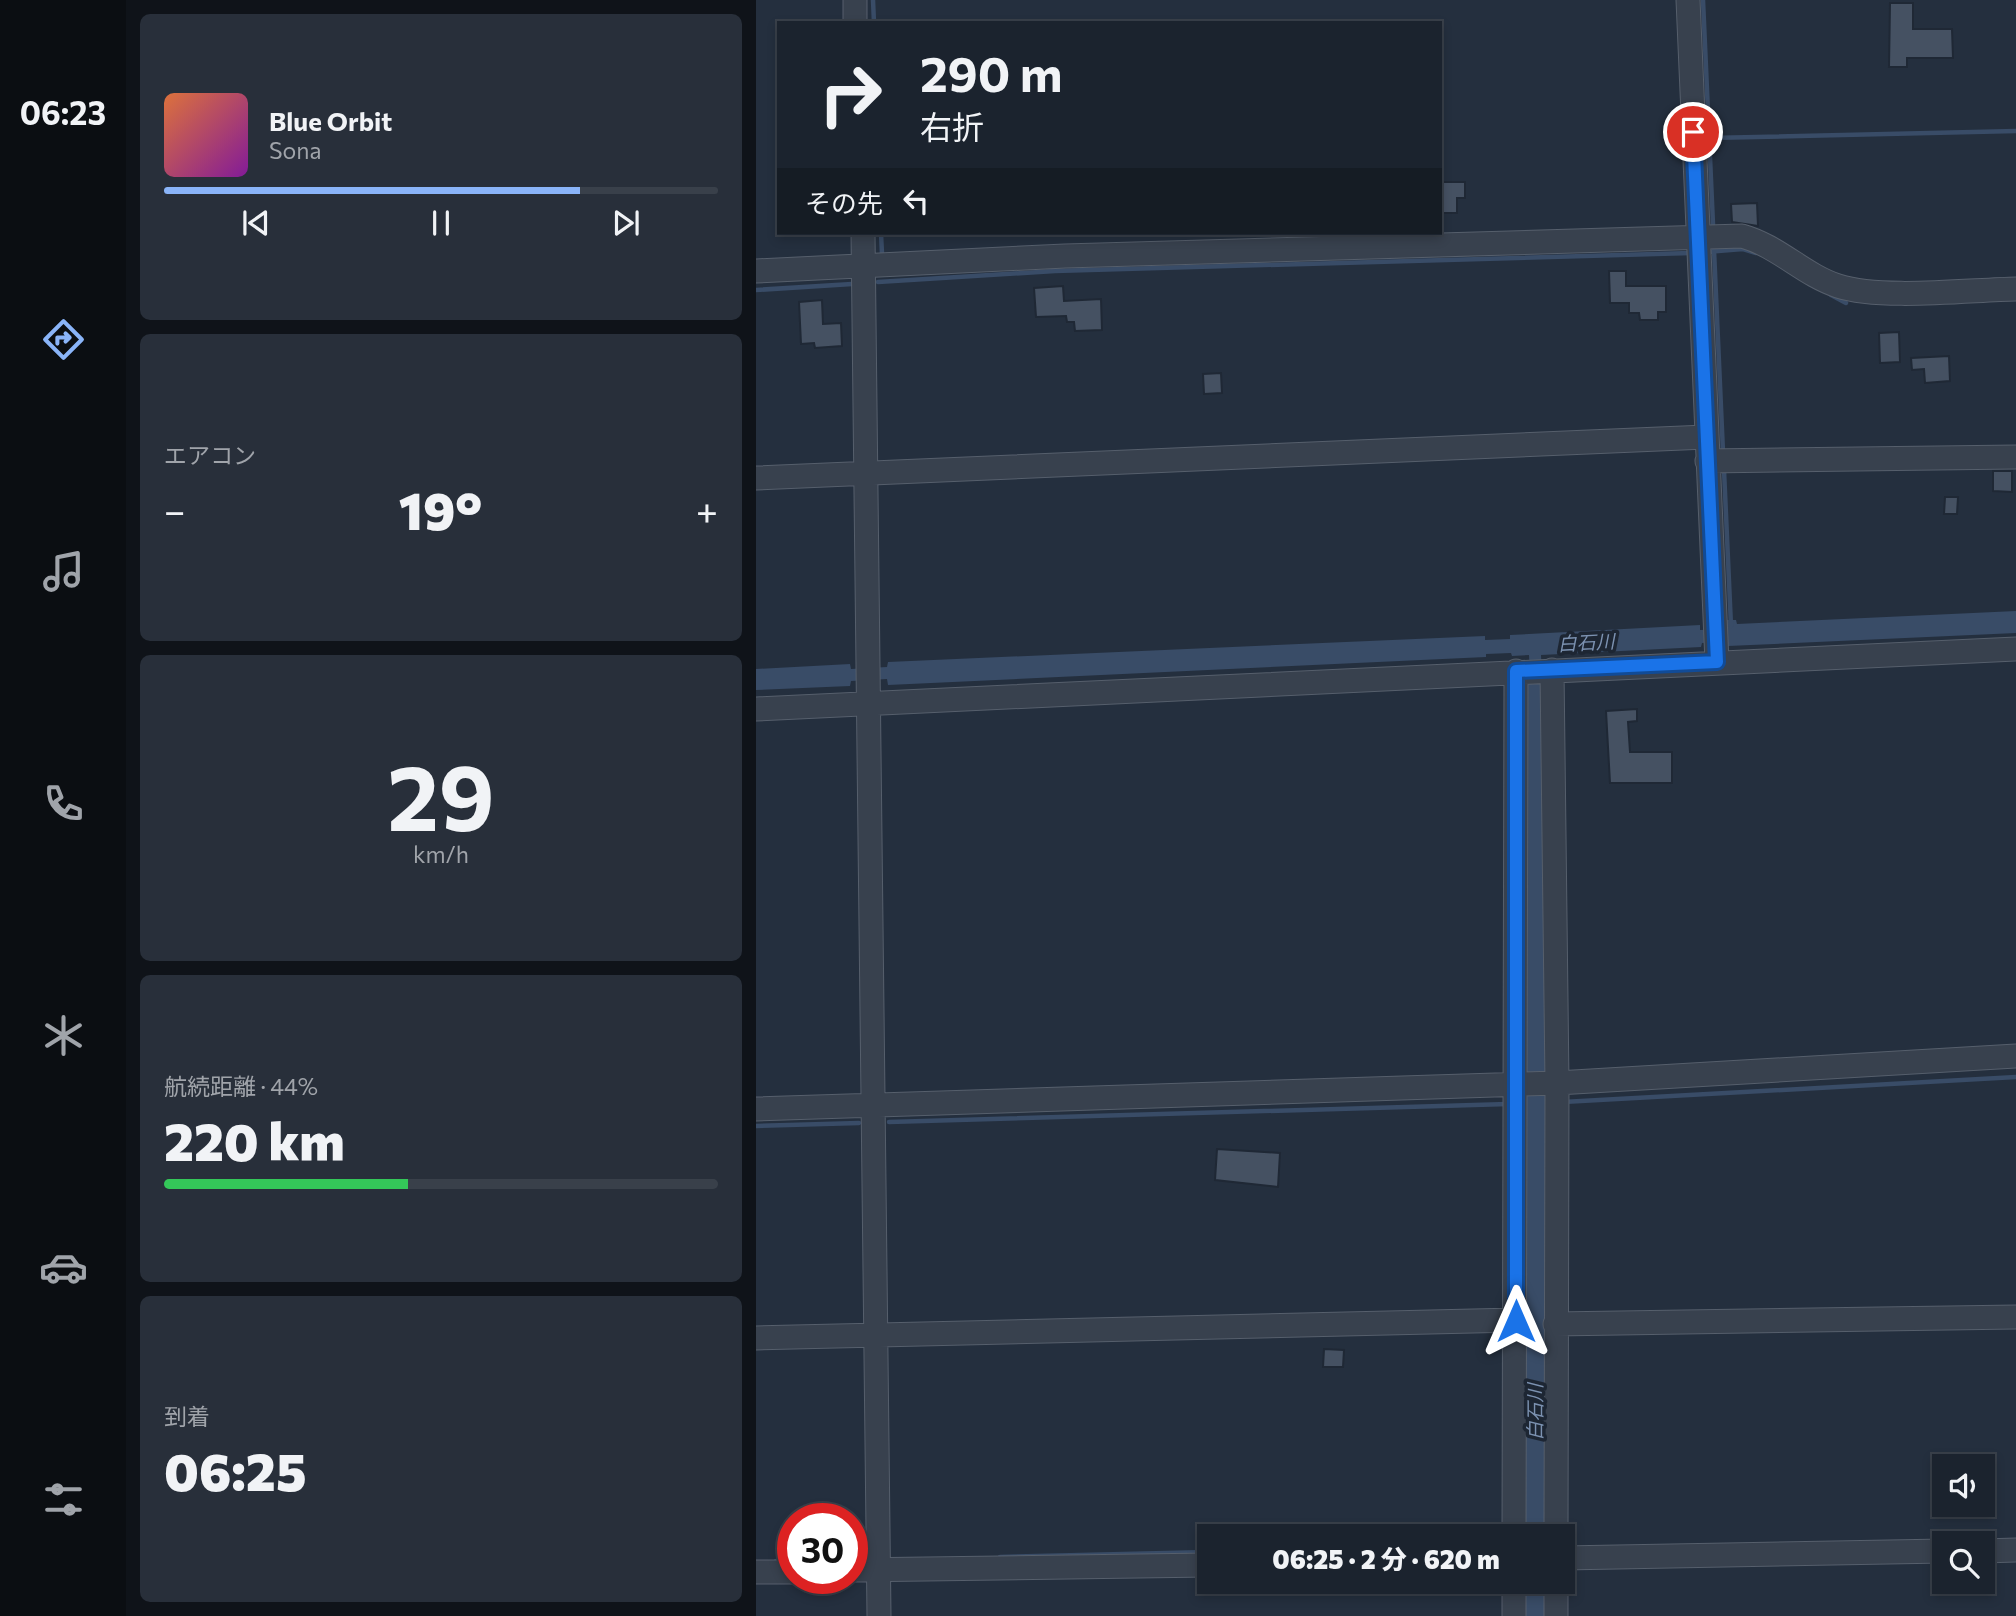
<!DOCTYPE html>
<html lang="ja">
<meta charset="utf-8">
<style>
:root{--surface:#1b232e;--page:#282f3a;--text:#f1f3f6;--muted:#a0a4aa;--line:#39404a;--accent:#8ab4f8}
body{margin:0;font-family:Commissioner,"Noto Sans JP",sans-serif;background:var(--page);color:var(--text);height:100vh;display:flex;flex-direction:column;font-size:26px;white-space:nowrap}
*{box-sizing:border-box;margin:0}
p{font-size:23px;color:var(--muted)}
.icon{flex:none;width:38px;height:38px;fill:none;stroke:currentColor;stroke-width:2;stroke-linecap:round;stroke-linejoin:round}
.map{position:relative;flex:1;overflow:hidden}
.sheet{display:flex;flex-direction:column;gap:14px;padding:14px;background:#0f1319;width:630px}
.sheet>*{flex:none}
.hud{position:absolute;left:21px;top:21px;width:665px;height:214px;border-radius:0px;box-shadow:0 4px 10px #0003,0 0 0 2px var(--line);background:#1b232e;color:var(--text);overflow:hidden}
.controls{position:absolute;left:1176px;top:1454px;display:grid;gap:14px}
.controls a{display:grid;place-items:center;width:63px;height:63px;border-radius:0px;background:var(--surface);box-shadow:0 4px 10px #0003,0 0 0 2px var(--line);font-size:35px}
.speed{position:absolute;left:21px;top:1503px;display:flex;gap:14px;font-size:35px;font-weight:700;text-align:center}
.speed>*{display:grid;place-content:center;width:91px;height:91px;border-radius:50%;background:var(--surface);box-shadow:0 4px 10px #0003,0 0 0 2px var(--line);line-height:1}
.speed .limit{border:10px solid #d22;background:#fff;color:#111}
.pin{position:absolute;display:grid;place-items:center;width:60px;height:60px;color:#fff;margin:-30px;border:4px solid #fff;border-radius:50%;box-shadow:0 2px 7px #0007}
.me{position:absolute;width:77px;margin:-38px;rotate:0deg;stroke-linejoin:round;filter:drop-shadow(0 0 5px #0008)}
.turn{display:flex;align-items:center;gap:24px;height:147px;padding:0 28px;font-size:32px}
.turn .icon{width:91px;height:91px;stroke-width:2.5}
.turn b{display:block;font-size:49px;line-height:60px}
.then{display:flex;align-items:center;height:66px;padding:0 28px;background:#0003;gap:14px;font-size:26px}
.big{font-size:52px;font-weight:800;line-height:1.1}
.sheet .widget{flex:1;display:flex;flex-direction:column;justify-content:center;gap:10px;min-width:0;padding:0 24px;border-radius:10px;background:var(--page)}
.sheet .dial{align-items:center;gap:0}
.dial b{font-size:91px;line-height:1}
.song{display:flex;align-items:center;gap:21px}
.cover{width:84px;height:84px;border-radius:10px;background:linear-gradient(135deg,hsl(20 70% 55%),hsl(290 70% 35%))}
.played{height:7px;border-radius:4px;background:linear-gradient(90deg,var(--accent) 75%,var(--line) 75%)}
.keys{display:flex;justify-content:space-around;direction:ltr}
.heat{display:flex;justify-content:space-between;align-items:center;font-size:38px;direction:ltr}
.charge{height:10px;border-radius:5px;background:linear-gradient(90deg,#34c759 44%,var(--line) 0)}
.trip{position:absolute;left:441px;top:1524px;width:378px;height:70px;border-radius:0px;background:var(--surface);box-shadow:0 4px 10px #0003,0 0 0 2px var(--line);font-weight:800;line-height:70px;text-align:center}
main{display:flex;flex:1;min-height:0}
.dock{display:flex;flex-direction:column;width:126px;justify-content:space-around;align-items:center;background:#0b0e12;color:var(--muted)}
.dock .icon{width:49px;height:49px}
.dock .selected{color:var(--accent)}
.dock b{font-size:32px;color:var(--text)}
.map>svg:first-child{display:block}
</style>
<main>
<nav class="dock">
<b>06:23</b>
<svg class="icon selected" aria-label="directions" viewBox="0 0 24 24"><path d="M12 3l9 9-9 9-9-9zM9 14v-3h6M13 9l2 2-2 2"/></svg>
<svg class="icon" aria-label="music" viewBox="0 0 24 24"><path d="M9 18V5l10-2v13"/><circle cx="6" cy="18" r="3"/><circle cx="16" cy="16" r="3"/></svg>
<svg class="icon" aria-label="phone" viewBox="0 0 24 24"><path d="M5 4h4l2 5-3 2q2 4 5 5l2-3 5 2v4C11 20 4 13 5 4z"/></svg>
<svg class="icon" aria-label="climate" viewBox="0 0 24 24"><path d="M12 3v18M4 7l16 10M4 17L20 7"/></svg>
<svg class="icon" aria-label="car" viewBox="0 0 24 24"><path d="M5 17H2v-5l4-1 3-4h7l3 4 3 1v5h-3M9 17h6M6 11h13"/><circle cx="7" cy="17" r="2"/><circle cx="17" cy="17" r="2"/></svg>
<svg class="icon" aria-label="filters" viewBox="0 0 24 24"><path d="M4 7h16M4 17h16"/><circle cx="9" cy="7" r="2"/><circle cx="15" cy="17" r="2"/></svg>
</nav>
<section class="sheet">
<div class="widget">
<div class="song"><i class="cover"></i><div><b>Blue Orbit</b><p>Sona</p></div></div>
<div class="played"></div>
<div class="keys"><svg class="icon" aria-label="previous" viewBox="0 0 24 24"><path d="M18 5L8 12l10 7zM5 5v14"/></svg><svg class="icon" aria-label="pause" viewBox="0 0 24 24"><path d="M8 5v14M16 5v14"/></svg><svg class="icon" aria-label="next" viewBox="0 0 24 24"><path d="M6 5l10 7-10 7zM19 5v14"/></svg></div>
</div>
<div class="widget"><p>エアコン</p>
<div class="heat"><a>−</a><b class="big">19°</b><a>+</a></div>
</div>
<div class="widget dial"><b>29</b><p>km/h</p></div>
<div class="widget"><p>航続距離 · 44%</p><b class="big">220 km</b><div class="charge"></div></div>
<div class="widget"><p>到着</p><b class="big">06:25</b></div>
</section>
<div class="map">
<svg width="1260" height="1616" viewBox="0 0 1260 1616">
<rect width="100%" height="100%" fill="#242f3e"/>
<!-- water -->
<path fill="#394c67" d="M1260,611V633L972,646V642L946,643L945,647L785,655L786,679H789L790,1536H770V679H774L773,655L756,656L755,653L730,654V657L132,685L131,679L95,681L94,686L0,690V669L94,664L95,669L131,667L132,662L729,636V640L754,639V635L944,625V630L971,629V620H980L981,624Z
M770,1582H790V1616H770Z"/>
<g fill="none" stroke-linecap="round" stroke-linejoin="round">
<!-- stream -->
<path stroke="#394c67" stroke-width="4.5" d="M117,0L118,23
M947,0L957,224
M953,138L1260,131
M125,233L126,254
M958,250L967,452
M950,252L987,249L1000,253
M122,282L299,271L935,253
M0,290L96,284
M1075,295L1090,303
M968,470L975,626
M807,1102L1260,1077
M133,1122L752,1104
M0,1126L103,1123
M244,1557L453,1552
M20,1561L37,1560"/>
</g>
<!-- building -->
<path fill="#455162" stroke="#1f2835" stroke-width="2" d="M1134,3H1157V29H1196L1197,58H1151V67H1133Z
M684,182H709V198H701V213H684Z
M1001,203L1002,226L976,222L975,204Z
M853,271H870V286H910V312H902V320H884L883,313H873V303H854Z
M307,286L308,301L345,299L346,330L319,331L318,322H311L310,316L280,317L278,288Z
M66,300L67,324L85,323L86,346L59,348L58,343L45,344L43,302Z
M1143,332L1144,362L1124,363L1123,333Z
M1193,356L1194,381L1169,383L1168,369L1156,370L1155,358Z
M465,373L466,393L448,394L447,374Z
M1237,471H1256V492L1237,491Z
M1189,497H1202L1201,514H1188Z
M881,709V721L872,722L874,752H916V783H854L850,711Z
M461,1149L524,1153L522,1187L459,1180Z
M568,1349L588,1350L587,1367H567Z"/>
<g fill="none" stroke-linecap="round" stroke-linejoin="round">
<!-- minor casing -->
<g stroke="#565f6c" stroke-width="25">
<path id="minor" d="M99,0V23
M932,0L961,662
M107,233L123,1616
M0,271L309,256L986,236C1022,246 1048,275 1082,286C1125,300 1212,290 1260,289
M951,461L1260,457
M0,478L950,437
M796,670L801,1083L800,1536
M0,709L1260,649
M0,1109L801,1083L1260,1056
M799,1324L1260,1317
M0,1338L760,1320
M758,1536L760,671
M1227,1551L1260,1550
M807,1558L1188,1551
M96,1570L453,1565
M0,1572H37
M758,1582V1616
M800,1582V1616"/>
</g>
<!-- minor -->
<use href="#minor" stroke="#38414e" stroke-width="23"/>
</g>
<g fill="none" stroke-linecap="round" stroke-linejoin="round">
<!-- route casing -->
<g stroke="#114b97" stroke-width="18">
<path id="route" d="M760,1321V671L961,662L937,132"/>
</g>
<!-- route -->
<use href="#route" stroke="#1a73e8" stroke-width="12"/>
</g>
<g text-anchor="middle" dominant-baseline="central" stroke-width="7" stroke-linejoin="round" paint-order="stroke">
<!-- water labels -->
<g font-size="19" font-style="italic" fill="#7c92b1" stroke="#1d2633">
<text transform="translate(830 642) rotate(-3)">白石川</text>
<text transform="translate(778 1412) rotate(-90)">白石川</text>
</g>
</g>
</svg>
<div class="controls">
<a><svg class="icon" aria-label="sound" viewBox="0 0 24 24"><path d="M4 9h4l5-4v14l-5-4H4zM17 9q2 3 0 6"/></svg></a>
<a><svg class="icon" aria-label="search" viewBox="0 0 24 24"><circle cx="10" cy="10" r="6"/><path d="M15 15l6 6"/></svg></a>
</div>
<div class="speed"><div class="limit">30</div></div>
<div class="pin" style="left:937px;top:132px;background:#d93025"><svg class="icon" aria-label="arrive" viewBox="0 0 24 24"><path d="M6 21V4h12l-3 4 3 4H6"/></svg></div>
<svg class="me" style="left:760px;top:1321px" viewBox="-20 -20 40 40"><path d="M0-17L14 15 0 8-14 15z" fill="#1a73e8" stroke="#fff" stroke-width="4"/></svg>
<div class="trip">06:25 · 2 分 · 620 m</div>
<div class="hud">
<div class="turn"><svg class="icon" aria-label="right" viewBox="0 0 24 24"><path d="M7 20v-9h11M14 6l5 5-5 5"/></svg><div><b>290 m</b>右折</div></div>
<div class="then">その先<svg class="icon" aria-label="left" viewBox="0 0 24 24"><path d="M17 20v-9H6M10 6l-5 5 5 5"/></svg></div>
</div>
</div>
</main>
